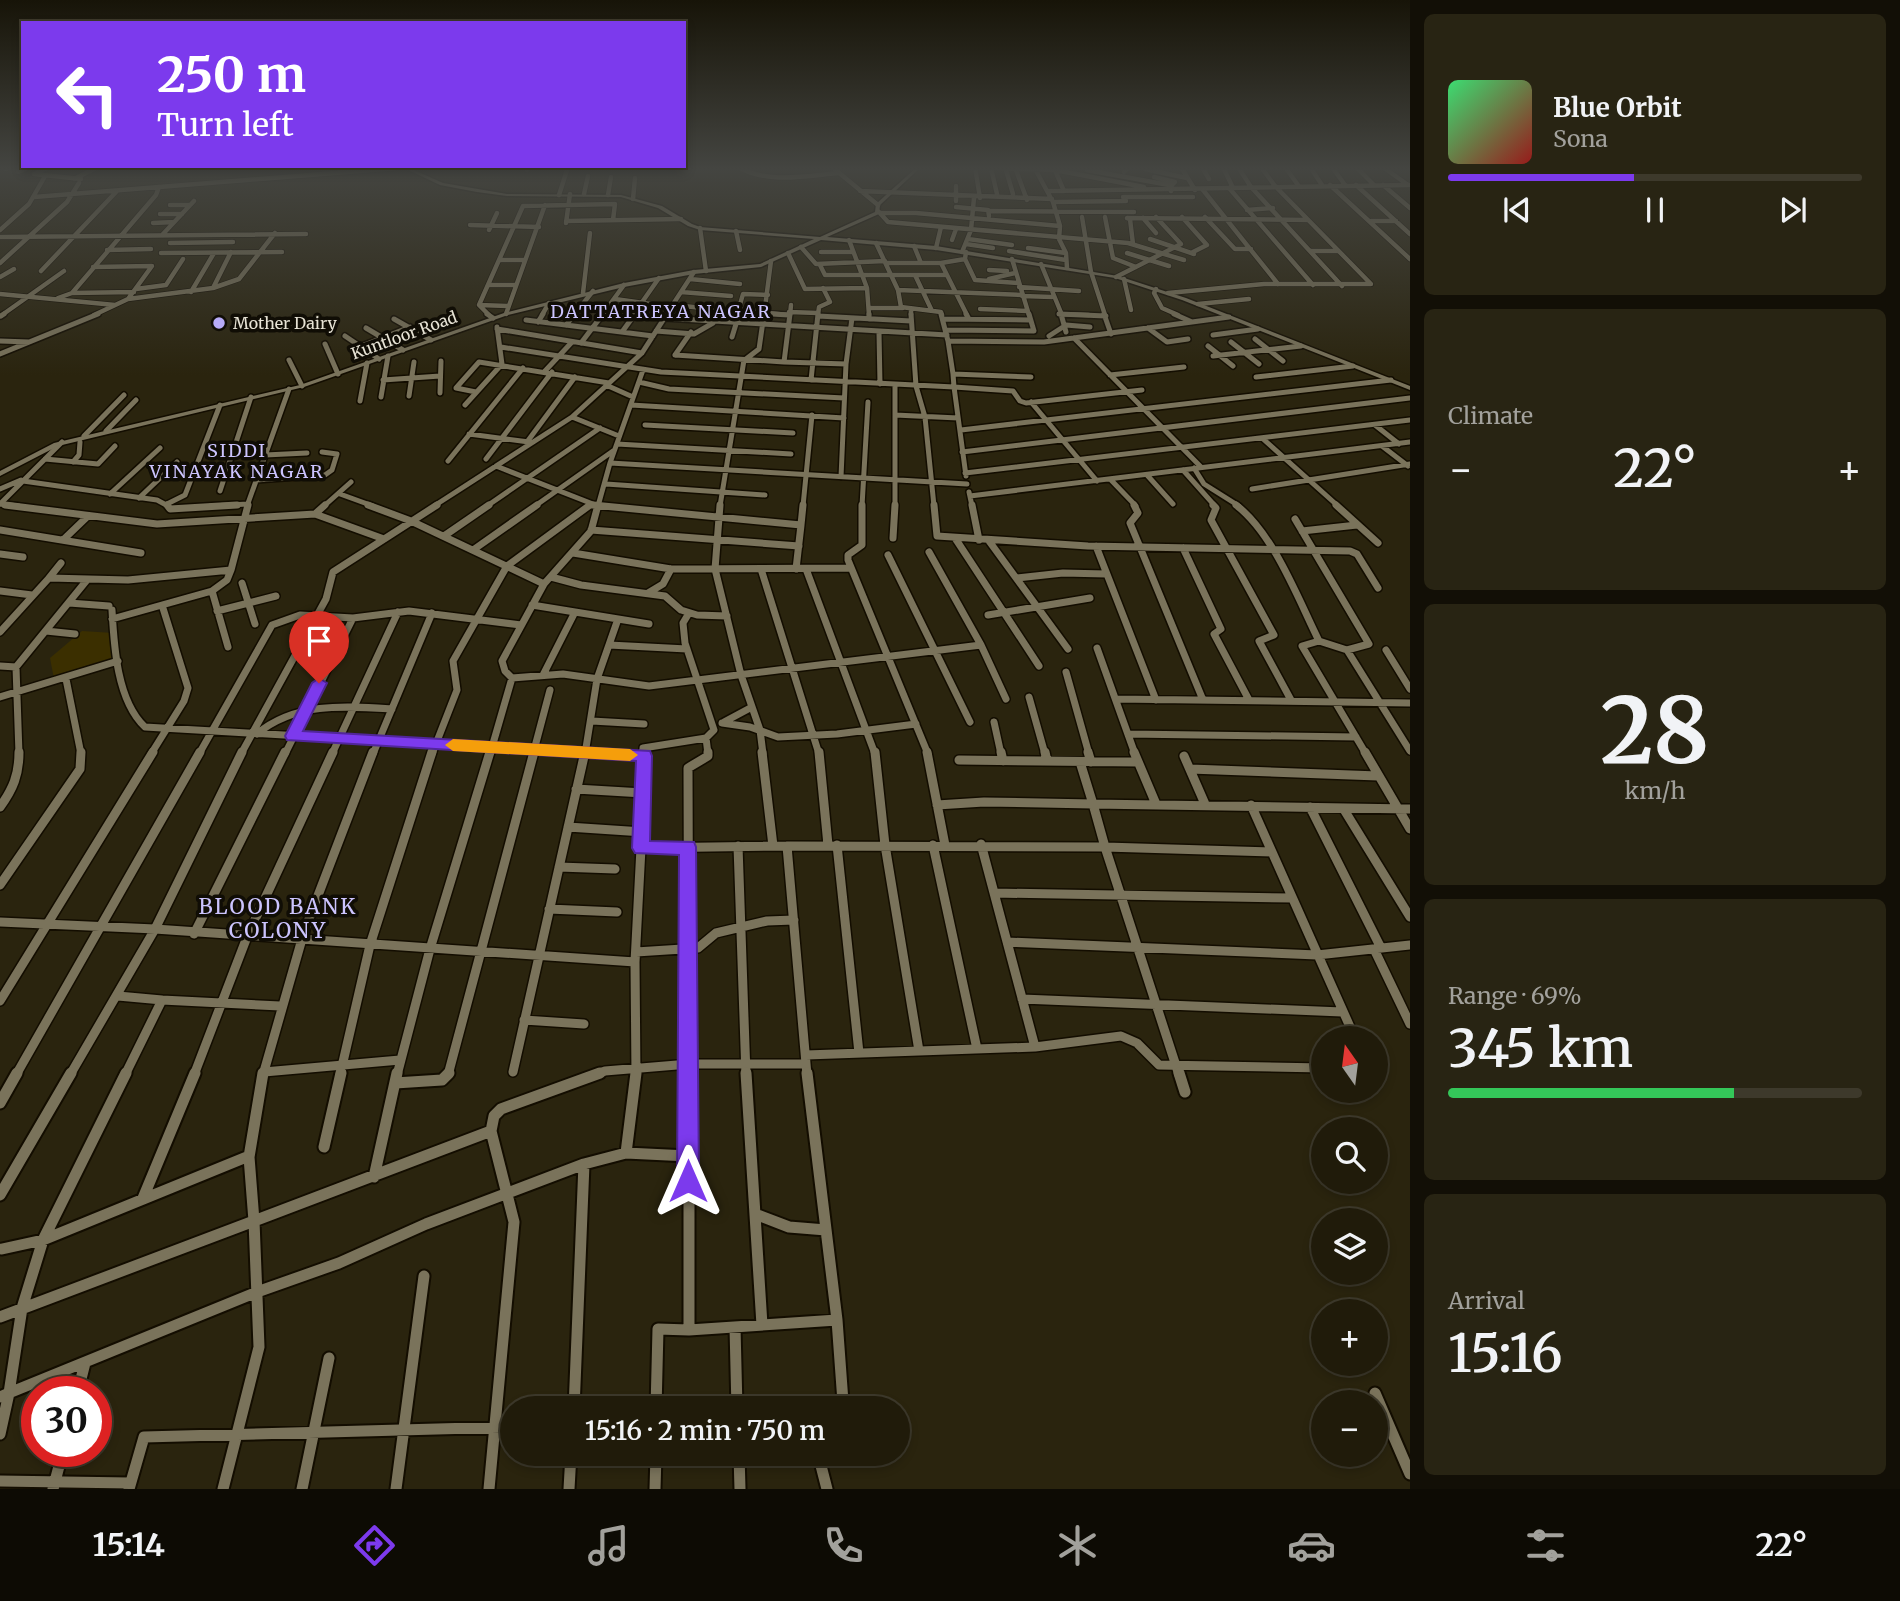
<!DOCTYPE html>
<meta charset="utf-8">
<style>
:root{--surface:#201b0a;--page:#282413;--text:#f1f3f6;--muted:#a2a19c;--line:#3d392b;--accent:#7c3aed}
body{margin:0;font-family:Merriweather,serif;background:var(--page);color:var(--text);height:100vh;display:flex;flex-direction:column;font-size:26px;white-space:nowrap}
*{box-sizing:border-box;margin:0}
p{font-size:23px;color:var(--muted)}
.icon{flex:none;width:38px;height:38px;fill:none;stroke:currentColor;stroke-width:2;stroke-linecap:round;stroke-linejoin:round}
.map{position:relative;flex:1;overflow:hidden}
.panel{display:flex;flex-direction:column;gap:14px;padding:14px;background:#120f06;width:490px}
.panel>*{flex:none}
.guide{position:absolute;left:21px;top:21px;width:665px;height:147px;border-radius:0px;box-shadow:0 4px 10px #0003,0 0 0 2px var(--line);background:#7c3aed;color:#fff;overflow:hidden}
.needle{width:46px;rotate:346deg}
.tools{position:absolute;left:1311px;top:1026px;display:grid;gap:14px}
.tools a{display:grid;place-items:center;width:77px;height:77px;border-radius:50%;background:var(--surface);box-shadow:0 4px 10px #0003,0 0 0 2px var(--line);font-size:35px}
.speed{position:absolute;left:21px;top:1376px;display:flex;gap:14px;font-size:35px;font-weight:700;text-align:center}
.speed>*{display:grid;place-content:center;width:91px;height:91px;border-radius:50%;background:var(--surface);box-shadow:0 4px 10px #0003,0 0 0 2px var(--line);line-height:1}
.speed .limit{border:10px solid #d22;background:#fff;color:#111}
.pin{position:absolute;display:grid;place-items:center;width:60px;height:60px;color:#fff;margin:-72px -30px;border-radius:50% 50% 50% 0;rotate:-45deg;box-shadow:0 0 7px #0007}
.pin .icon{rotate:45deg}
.me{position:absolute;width:77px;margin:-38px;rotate:0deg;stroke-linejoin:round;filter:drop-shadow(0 0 5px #0008)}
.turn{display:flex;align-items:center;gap:24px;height:147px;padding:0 21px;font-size:32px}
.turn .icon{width:91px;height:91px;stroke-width:2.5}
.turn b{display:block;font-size:49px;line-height:60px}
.big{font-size:52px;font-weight:600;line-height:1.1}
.panel .card{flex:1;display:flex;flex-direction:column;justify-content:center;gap:10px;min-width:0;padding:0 24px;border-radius:10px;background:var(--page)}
.panel .dial{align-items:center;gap:0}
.dial b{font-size:91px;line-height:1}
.song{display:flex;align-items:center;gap:21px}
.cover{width:84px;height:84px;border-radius:10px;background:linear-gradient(135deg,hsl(140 70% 55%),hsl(0 70% 35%))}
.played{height:7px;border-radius:4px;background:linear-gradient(90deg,var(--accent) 45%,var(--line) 45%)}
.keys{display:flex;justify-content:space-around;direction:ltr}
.heat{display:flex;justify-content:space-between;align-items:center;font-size:38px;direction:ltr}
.charge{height:10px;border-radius:5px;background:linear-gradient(90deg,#34c759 69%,var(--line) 0)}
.trip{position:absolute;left:500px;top:1396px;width:410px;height:70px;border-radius:35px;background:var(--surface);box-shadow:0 4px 10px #0003,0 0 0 2px var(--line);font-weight:600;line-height:70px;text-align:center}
.menu{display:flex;height:112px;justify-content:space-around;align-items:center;background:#0d0b04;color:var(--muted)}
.menu .icon{width:49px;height:49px}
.menu .on{color:var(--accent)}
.menu b{font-size:32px;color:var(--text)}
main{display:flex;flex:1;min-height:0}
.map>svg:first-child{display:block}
</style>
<main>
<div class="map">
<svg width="1410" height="1489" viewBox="0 0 1410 1489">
<rect width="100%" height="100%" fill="#2a240e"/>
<!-- green -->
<path fill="#3b2f00" d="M82,631L114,633V660L54,679L50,658Z"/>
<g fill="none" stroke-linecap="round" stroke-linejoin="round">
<!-- minor-far4 casing -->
<g stroke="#130d00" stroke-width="6">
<path id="minor-far4" d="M49,167L34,174L81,179
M578,167H602
M738,167C768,184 805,176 838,173
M832,167L878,205
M832,167L860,168
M967,167L1055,170L1144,187
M975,167L980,198
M1034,167L1053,202L1060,226L1059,239L1066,253L1067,268
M1181,167L1195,190
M1202,167L1209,179
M1223,167L1233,188
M1238,167L1251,187L1342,286
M1285,167L1298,185
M1310,167L1322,185
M1332,167L1345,185
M1356,167L1374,185
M1383,167L1408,185
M991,168L997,194
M1054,168L1064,191
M6,169L11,167
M1145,169L1187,178
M527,170L529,167
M1006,170L1013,194
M1016,170L1027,200
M1087,170L1169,185L1171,191
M18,172L30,167
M1124,172L1129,167
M1154,177L1175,182L1171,186
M74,179L98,167
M1330,185L1410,259
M1356,185L1410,234
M1383,185L1410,208
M956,186V201
M1229,188L1313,285
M1203,190L1278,284
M860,191L1052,199
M1049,191L1410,185
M584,194L588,176
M559,195L568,167
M608,195L611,177
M34,197L397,168
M1123,197H1193
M633,199L635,178
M1053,202L1126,201
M170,205H190
M956,207L988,210L989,216
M1247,210L1273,208
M990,211L1134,212
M879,212L888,222L1128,243L1184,260
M880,213H916L1060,226
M160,214H182
M1082,217L1091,272L1105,315
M1105,217L1113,258L1136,267
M1182,217L1207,245L1191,253
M1205,217L1235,249H1251
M1127,218L1130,219L1133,244
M1128,218L1308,220
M1143,218L1156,233
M566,221L681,219
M1371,221H1396
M153,223L174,222
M566,223L570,194
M470,225L539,227
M700,228L706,271
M0,230L29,204L44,178
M489,230L497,213
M736,231L740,250
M163,234L194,201
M0,237L306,234
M968,239L1012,245
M1150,239L1194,254
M849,240L867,288L869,315
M952,240L956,229
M170,243L233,242
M876,243L898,290L901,307L941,312L942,315
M966,244L993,248
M914,246L921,263
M801,247L816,264L885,261
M936,248L941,227
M1028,248L1066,253
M107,250L151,249
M1009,251L1066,260
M1311,251H1338
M821,252H852
M962,252L971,230L974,198
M966,252L965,259L941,263L967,315
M161,253L282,252
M788,253L805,289L867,288
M1127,253L1169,266
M965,259L975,280L1018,283
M1012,259L1029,315
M500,260H525
M0,263L67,202L79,183
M886,263H941
M1041,264L1062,315
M820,265L825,275H945
M93,267L152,266L128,299L94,315
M989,270L1007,271
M41,271L117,191
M915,275L932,311
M0,277L14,269
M1116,277L1181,244L1156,217
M690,279L740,284
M989,279L1015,273
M1124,279L1131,310
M489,285H515
M1019,287L1079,291
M213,288L231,252
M136,289L166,285L183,259
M1156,289L1154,293L1162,308L1178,315
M898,290L1022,295
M191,292L214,253
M681,292L731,296
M72,293L134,292
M583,293L590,233
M1168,293L1264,284H1371L1275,186L1261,167
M0,294L115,305
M768,295L743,294L739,308L744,311L789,315
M1022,296L1052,297
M58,298L72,293L156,195L159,187
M128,299L213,288L239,279L275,233
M615,299L672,307
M1198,304L1249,299
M479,305L508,306
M673,305L723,310
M869,308H903
M980,309L1027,311
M911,310V315
M789,312L818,313
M506,314L545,205
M1059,314L1089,315
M2,315L64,271
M489,315L479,305L523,206L615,204L613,220
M542,315L549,303
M574,315L593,291
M602,315L624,285
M633,315L659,278
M666,315L694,272
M764,315L771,261
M790,315L791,305
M818,315L819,307L830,302L823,288"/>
</g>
<!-- minor-far3 casing -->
<g stroke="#130d00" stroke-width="8">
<path id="minor-far3" d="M487,314L493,318
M772,314L789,315
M869,314V319
M911,314L916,386L925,417L934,506
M941,314L948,341L1044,342L1229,317
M966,314L969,319
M1059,314L1106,316
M1061,314L1066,332
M1104,314L1111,334
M1174,314L1192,322
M1,316L4,314
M818,316L911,321
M664,318L947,335
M394,319L431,340
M944,319L1030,320
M526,320L653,336
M538,322L543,314
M566,325L575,314
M366,328L403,350
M1148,328L1167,342L1188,339
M497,329L642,353
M946,330L1034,331L1029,314
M656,331L694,334L713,323
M622,332L635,314
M879,332L880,384
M1213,335L1258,329
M345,336L379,359
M1049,336L1066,325L1090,327
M732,337L736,324
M1074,338L1201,467
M1255,339L1283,361
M0,341L29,342
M948,341L953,374L1031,377
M1231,342L1259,364
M581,343L603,314
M325,344L338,374
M1208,346L1233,366
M359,347L410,327
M501,347L661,372L954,387L953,374
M0,354L98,314
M675,355L784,362L790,314
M675,355L691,332
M1213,356L1301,346
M746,359L759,349L764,314
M289,360L302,386
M784,362L846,364
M545,371L572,342
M1110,375L1184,367
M1256,377L1353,366
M383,380L440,376
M811,380L818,314
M639,382L669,389L844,398
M606,385L633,397
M476,392L456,388L479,362L609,383
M440,393L441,361
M409,396L414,362
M381,397L388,356
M360,401L367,363
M1031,402L1097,481
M465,405L502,364L497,327
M631,405L844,418
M895,415L958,418
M572,417L619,436
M645,425L793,433
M1375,425L1399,444
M961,430L1391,380
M106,431L136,400
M469,434L529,442
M84,436L124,395
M1262,438L1338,506
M527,442L575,377
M617,444L791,454
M1382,446L1408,466
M962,452L1410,398
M265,455L307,453
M45,459L98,464L115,446
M486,459L552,372
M448,461L523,368
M73,462L79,455L80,442
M610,463L967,484
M496,466L598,506
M1194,468L1204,484L1239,506
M1183,470L1215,506
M965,473L1410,420
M1147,475L1173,504
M966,476L954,387L1013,391L1020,401L1026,403L1142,390
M841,477L846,364L852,318
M256,480L325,475L332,470L337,454L322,452
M1111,480L1136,506
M23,481L157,500L168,506
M606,484L765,495
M0,489L21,480
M1252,489L1410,464
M220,491L251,397
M969,492L972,506
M110,494L160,448
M340,494L373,506
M970,496L1410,442
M139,498L177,462
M0,504L19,506
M0,504L62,442
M167,504L185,495L220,405
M210,506L248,504
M247,506L289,389
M324,506L351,482
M434,506L572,417L642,353L667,314
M487,506L600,428
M535,506L613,451
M598,506L610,463L643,370
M720,506L744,360
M803,506L812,415
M862,506L868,402
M895,506V384"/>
</g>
<!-- minor-far2 casing -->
<g stroke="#130d00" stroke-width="10">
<path id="minor-far2" d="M5,505L157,524L315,514L384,539
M167,505L170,509L237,505
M368,505L411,521L544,584
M593,505L801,525L803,505
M720,505L715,569L741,675L760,730L763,754
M862,505V545L848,555V560L928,754
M934,505L937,536L1088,546L1350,551L1357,554L1378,588
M972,505L979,540
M1134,505L1138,513L1130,523L1203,700
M1213,505L1216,508L1211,520L1274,635L1259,641L1291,700
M1236,505C1274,534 1298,599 1319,641L1302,646L1366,754
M1336,505L1378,543
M315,514L325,505
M1295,519L1369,644L1347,650L1319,641
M0,530L141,553
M591,530L799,546
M1302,531L1357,525
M444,536L489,505
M893,538L895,505
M955,538L1039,666
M63,540L88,516
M989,541L1068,649
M1096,546L1156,700
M1183,548L1221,629L1214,634L1249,700
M473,550L537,505
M929,552L981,645L1006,699
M573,553L671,569L849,568
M0,554L23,557
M888,555L970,722
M761,569L819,754
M796,569L801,525
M806,569L875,754
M551,577L581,585L665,596L681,610L697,615L727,616
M49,578L61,563
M1017,578L1063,573L1106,574
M242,583L255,624
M0,591L32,595
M212,591L228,647
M648,593L663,584L671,569
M69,603L109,606
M532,605L575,612L543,675
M112,610C114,646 117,701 145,727L610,754
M217,611L276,596
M575,612L649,624
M988,615L1090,598
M353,618L409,611L521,625
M112,619L212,591L227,580L231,570
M46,631L75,634
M0,632L49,578L128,580L231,570L248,505
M609,645L687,649
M1097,648L1135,754
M1347,650L1410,751
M1386,650L1410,689
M0,666L16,667L87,580
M16,667L19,754
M1066,672L1089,754
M512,678L563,674L649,686L981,645
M66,679L81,754
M0,697L118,661
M1029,697L1045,754
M1116,699L1410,703
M592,721L644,724
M724,722L752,707
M994,722L1001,754
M722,723L750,727L778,737L837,734L916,724
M257,734C295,702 345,706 392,709
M1128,734L1356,737
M706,738L708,754
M151,754L184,701L188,688L162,605
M199,754L272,625L300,615L353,618L285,754
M241,754L326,599L333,572L437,505
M332,754L398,612
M373,754L432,613
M432,754L457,690L453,661L507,566L590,505
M490,754L512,678L505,671L502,661L544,584L591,531L598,505
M533,754L550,690
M585,754L597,679L618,619
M643,754V748L706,738L714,730L685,643L683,623L689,613"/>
</g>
<!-- minor-far1 casing -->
<g stroke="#130d00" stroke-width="12">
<path id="minor-far1" d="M580,752L644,756
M762,752L773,846
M819,752L828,845
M875,752L885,845L919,1051
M927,752L945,845
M1001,752L1003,761
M1045,752L1047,761
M1088,752L1091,762
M1134,752L1156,804
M1365,752L1410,829
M1184,756L1205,804
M959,760L1138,762
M1190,769L1378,776
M576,789L643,793
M937,805L984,802L1093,804L1080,762
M1251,805L1355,1038
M0,807C13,789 19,775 19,752
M1310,807L1381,948
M1343,808L1410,917
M568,827L643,832
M981,844L1035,1047
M837,845L859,1053
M933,845L977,1049
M738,846L746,1075
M641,848L643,752
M559,867L615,869
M0,885L80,769L81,752
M994,893L1292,898
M549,909L617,912
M0,922L155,929L635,962
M194,934L285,752
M1007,942L1317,955L1410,945
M1374,949L1410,1024
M636,952L698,948L716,933L767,921L794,920
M118,996L162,1000L125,1075
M1022,999L1342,1012
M162,1000L280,1006
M0,1001L153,752
M524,1020L584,1024
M806,1055L1035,1047L1121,1036L1137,1043L1159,1065L1323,1068
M264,1072L400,1060
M513,1072L585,752
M16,1075L200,752
M70,1075L155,929L242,752
M194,1075L247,937L333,752
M263,1075L304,932L373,752
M340,1075L370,945L432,752
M397,1075L430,949L490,752
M448,1075L534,752
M595,1075L605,1071L689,1064H806
M636,1075L635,962L641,848L787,846
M689,1075L688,768L708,756V752
M807,1075L787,846L1105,847L1093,804L1410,809
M1179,1075L1105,847L1272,852"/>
</g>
<!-- minor casing -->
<g stroke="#130d00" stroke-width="15">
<path id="minor" d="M689,1073V1330
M746,1073L762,1325
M807,1073L837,1320L843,1402L840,1409
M1179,1073L1185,1092
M395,1083L442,1080L449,1073
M0,1103L17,1073
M491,1131L494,1116L501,1109L600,1073
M324,1147L341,1073
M626,1153L636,1073
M374,1177L397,1073
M0,1195L71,1073
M143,1198L195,1073
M755,1214L789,1227L826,1230
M2,1249L43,1240L249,1156
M0,1317L254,1221L249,1157L263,1073
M735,1327L737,1409
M78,1391L85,1363
M9,1393L257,1292L339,1263L426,1224L584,1164L626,1153L688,1156
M9,1393L22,1308L43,1240L126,1073
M1375,1393L1410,1474
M0,1397L9,1393L0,1434
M574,1409L584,1164
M656,1409L658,1329L689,1330L837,1320
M739,1454L740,1489
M818,1454L827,1489
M0,1481L130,1483
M53,1489L63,1451
M129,1489L144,1437L513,1427
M223,1489L259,1347L254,1221L491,1131L514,1222L489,1489
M302,1489L329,1358
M396,1489L424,1276
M569,1489L571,1454
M655,1489L656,1454"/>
</g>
<!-- tertiary casing -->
<g stroke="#130d00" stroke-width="3">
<path id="tertiary" d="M402,167H407L443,183L507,194L621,195L662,206L692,224L700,227L820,237L875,212L876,204L917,167H921L880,205L879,214L827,237L936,246L1118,276L1186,298L1410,386V390L1182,300L1115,278L936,250L821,240L761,267L694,274L624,287L508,315L304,387L58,446L0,476V471L54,443L300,385L504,313L624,283L694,270L760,264L814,239L700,230L688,226L658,208L621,197L507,196L477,192L440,185Z"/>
</g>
<!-- minor-far4 -->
<use href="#minor-far4" stroke="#7a735b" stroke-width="4.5"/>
<!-- minor-far3 -->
<use href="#minor-far3" stroke="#7a735b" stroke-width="5"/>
<!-- minor-far2 -->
<use href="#minor-far2" stroke="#7a735b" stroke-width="7"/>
<!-- minor-far1 -->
<use href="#minor-far1" stroke="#7a735b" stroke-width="9"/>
<!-- minor -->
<use href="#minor" stroke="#7a735b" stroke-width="11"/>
<!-- tertiary -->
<use href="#tertiary" fill="#7a735b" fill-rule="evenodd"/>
</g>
<!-- sky -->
<linearGradient id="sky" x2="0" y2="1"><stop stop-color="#171408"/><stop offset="0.45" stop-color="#444541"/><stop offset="1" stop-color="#444541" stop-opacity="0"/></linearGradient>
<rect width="1410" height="375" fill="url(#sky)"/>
<!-- route -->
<path fill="#7c3aed" stroke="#51269a" stroke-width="2" d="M319,678L327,683L303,731L650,751L652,756L650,841L694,842L696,847L699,1181L696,1189L688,1192L680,1189L677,1181L679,855L635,853L632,848L636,761L287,740L285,736L312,683Z"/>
<!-- slow -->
<path fill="#f59e0b" d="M453,739L630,749L638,755L630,761L453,751L445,745Z"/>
<!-- markers -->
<circle fill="#b7abf8" stroke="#100d05" stroke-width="2.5" cx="219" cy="323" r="7"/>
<g text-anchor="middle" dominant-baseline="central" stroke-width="7" stroke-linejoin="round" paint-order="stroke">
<!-- far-poi labels -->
<g font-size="16" fill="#e7e3d5" stroke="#100d05" text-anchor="start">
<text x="233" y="323">Mother Dairy</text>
</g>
<!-- far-street labels -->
<g font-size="16" fill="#e7e3d5" stroke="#100d05">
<text transform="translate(404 335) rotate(-20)">Kuntloor Road</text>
</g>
<!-- far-neighbourhood labels -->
<g font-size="18" letter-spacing="2" fill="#ccc4fe" stroke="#100d05">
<text x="661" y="311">DATTATREYA NAGAR</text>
<text x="237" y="450">SIDDI<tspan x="237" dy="21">VINAYAK NAGAR</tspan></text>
</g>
<!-- neighbourhood labels -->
<g font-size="21" letter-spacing="2" fill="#ccc4fe" stroke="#100d05">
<text x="278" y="906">BLOOD BANK<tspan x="278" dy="24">COLONY</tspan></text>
</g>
</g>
</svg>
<div class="tools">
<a><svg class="needle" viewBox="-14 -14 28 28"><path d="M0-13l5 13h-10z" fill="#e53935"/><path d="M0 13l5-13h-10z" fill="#a2a19c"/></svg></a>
<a><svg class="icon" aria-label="search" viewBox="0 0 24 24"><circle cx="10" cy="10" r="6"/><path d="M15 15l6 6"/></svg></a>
<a><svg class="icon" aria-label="layers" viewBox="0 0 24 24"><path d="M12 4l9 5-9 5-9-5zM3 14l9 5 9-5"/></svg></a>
<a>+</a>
<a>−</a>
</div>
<div class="speed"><div class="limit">30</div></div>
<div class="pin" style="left:319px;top:683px;background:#d93025"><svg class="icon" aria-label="arrive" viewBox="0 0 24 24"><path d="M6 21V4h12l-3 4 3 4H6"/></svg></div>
<svg class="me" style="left:688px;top:1181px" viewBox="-20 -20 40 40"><path d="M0-17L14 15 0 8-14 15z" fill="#7c3aed" stroke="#fff" stroke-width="4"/></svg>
<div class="trip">15:16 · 2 min · 750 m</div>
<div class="guide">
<div class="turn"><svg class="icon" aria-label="left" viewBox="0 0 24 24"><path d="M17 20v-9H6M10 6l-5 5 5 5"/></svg><div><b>250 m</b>Turn left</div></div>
</div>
</div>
<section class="panel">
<div class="card">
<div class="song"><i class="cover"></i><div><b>Blue Orbit</b><p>Sona</p></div></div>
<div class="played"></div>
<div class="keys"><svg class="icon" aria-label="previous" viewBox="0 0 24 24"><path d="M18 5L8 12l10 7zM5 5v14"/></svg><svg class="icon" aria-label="pause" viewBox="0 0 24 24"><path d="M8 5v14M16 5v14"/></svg><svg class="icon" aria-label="next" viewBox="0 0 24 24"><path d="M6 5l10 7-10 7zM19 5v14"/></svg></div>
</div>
<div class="card"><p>Climate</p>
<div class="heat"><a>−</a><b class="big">22°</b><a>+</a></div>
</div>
<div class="card dial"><b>28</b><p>km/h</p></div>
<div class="card"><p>Range · 69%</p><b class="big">345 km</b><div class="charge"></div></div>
<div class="card"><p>Arrival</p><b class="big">15:16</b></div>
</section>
</main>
<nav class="menu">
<b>15:14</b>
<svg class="icon on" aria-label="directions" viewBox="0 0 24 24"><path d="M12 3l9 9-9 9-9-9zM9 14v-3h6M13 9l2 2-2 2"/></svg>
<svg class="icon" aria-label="music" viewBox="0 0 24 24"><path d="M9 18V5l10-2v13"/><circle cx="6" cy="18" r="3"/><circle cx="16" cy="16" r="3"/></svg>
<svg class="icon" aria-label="phone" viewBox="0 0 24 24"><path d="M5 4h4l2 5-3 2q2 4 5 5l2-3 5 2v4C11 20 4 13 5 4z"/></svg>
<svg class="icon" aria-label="climate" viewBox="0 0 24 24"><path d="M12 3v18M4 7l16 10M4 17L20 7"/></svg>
<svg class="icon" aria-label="car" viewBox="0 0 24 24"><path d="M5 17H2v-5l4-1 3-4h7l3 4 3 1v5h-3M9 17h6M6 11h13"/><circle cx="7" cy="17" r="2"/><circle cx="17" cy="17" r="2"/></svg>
<svg class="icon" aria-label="filters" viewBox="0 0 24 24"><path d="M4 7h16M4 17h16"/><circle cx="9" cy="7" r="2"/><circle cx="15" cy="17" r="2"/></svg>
<b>22°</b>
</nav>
